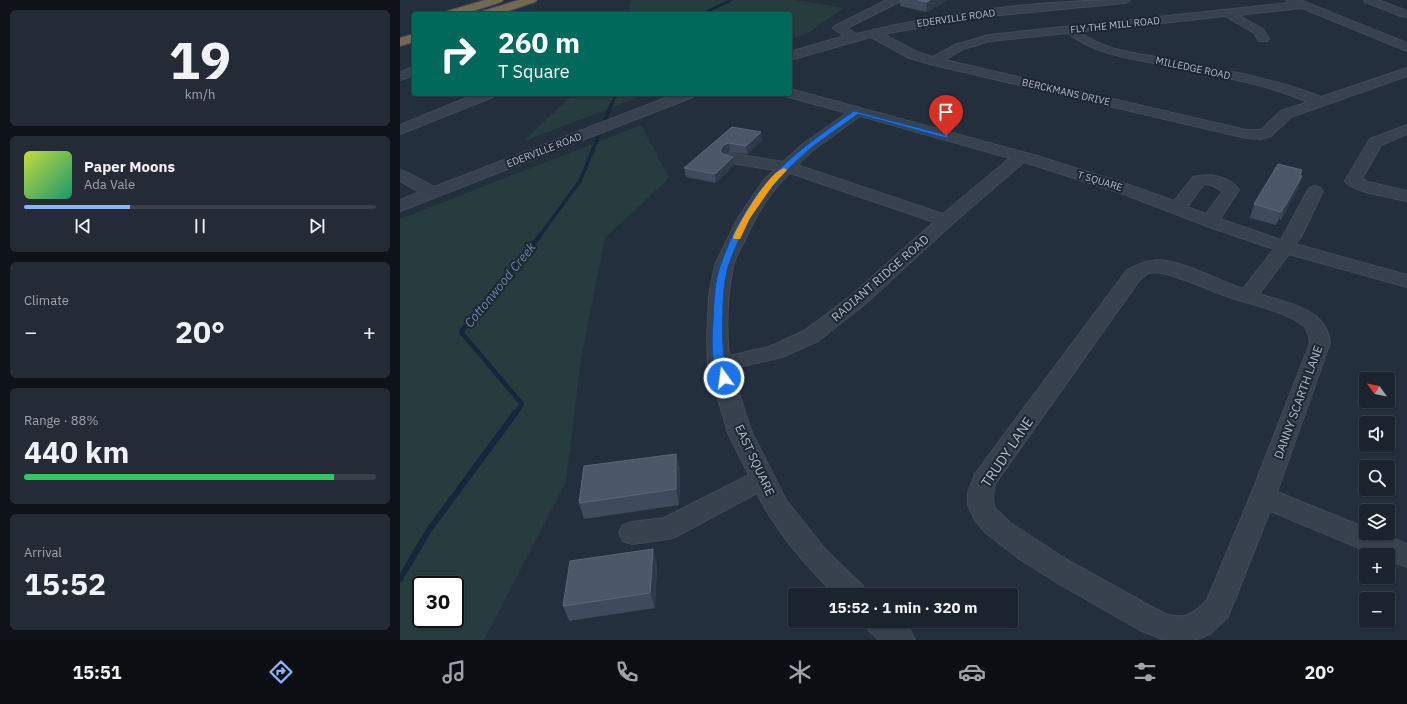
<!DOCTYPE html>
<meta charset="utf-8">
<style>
:root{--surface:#1b232e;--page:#242b36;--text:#f1f3f6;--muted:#a0a4aa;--line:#39404a;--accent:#8ab4f8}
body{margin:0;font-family:"IBM Plex Sans",sans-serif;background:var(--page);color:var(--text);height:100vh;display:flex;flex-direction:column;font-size:15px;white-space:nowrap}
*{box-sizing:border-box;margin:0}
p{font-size:13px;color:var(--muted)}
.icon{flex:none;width:22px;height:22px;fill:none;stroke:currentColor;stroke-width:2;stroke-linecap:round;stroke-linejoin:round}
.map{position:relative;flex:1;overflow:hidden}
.sheet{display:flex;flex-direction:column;gap:10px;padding:10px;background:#0f1319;width:400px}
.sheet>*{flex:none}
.banner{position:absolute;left:12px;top:12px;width:380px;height:84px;border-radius:4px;box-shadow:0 1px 3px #0004,0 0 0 1px var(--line);background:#00695c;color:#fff;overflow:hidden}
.needle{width:26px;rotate:303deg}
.controls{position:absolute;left:959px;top:372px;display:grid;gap:8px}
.controls a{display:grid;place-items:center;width:36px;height:36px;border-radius:4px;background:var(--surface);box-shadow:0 1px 3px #0004,0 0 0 1px var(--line);font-size:20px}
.speed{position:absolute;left:12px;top:576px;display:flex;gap:8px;font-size:20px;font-weight:700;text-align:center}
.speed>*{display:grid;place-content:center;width:52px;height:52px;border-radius:50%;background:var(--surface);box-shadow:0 1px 3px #0004,0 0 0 1px var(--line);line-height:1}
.speed .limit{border:2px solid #111;border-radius:6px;background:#fff;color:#111}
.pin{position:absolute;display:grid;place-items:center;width:34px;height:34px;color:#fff;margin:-41px -17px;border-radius:50% 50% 50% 0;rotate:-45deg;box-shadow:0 0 4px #0007}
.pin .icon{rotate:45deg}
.me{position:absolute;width:44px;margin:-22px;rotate:346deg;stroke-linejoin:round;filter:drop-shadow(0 0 3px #0008)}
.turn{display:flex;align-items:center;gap:14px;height:84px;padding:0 20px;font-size:18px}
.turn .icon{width:52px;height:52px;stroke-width:2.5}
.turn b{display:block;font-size:28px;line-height:34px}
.big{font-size:30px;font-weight:700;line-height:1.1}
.sheet .widget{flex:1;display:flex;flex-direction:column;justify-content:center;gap:6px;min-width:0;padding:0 14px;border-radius:6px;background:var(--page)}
.sheet .dial{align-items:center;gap:0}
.dial b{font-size:52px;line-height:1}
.song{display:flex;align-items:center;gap:12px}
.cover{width:48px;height:48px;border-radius:6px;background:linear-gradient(135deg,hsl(70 70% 55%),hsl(160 70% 35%))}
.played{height:4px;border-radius:2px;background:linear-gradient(90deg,var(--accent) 30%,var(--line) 30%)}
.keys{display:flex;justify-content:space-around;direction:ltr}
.heat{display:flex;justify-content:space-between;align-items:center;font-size:22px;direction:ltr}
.charge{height:6px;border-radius:3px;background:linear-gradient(90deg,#34c759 88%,var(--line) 0)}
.trip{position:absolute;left:388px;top:588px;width:230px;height:40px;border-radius:4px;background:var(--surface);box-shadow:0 1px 3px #0004,0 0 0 1px var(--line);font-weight:700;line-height:40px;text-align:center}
.tab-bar{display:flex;height:64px;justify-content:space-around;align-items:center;background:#0b0e12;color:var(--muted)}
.tab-bar .icon{width:28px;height:28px}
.tab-bar .active{color:var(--accent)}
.tab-bar b{font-size:18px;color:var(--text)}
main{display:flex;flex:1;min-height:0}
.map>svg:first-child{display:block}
</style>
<main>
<section class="sheet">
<div class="widget dial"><b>19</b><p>km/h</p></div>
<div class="widget">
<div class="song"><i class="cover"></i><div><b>Paper Moons</b><p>Ada Vale</p></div></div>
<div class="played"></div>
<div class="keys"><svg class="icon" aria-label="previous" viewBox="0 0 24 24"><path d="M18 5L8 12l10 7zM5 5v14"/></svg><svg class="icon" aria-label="pause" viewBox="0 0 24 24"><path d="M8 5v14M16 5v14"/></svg><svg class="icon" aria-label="next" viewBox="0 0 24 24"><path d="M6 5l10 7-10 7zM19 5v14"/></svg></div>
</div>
<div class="widget"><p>Climate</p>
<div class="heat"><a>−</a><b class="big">20°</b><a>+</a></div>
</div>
<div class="widget"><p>Range · 88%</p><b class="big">440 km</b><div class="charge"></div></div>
<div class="widget"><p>Arrival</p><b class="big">15:52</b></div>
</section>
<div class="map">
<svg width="1007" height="640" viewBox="0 0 1007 640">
<rect width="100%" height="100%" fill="#242f3e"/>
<!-- green -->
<path fill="#263c3f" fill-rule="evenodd" d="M231,0H395L443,8L410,32L390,40V14H228Z
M173,94H247L124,141Z
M241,125L269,178L205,238L181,358L166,482L84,640H0V219ZM21,585H55V619H21Z"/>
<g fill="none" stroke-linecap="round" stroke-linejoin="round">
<!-- stream-far3 -->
<path stroke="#17263c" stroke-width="2.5" d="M302,14L331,0
M212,104L216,94"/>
<!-- stream-far2 -->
<path stroke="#17263c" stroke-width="3.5" d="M138,238L180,181L212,103"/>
<!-- stream-far1 -->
<path stroke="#17263c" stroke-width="4.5" d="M116,413L122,404L61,332L139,237"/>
<!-- stream -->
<path stroke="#17263c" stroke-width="6" d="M0,579L29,530L116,412"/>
<!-- minor casing -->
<g stroke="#414a57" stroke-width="2">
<path id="minor" d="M487,0H500L499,2L447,28L456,34C545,12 638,0 730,0L725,3L580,17L483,34L517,52L533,57L555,45L589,35L889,3L886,0H900L1007,43V51L902,8L838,15L863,29L869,39L867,41H859L854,33L825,16L680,32C705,52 743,54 773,60C823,70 873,78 921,97L1007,68V76L891,117L871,136L861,139L846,138L530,64L509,58L471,37L390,60V52L444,36L433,28L435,26ZM668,33C695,55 730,58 763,65C812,75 862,82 908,102L881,111L861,130H846L545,60L563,49L590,41Z
M964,0H978L1007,11V17L1001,16L965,2Z
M14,67V75L0,80V72Z
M390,89L637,156L732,186L774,201L793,177C809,173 829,176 839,190L820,219L881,240L909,188L915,186L921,188L923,191L901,237L895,244L1007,275V287L889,254L859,294C886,303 927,308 930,343L877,492L966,528V533H979L1007,544V567L988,560V555H976L870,511L828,617L810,634L795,640H764L740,630L661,585L621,560L586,533L575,520L568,505V493L575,474L727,270C736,265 747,261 757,260C780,260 820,281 843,289L874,249L812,228L721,193L624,162L552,224L465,304L418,341L382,357L331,369L352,433L386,500L425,549L463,586L467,595H435C405,564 376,532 357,493L277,536L268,539L232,544L223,541L219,533L223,525L232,522L264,518L349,475L328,433L308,365L307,338L309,295L315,265L338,218L364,180L375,170L330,163L325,161L322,158L325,155L330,153L383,162L403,144L447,113L385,96L384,94H390ZM460,116L610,158L543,214L397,165L413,150ZM390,173L534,222L451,296L404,331L369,347L329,356C326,326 327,296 333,267C334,259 339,251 343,244C355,217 368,193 390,173ZM804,184L811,185L823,191L806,214L787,207ZM757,272C781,276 803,288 826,296C849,304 886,311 904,326C909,331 909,337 910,343L850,497L807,600C792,616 782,621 761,612L667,560L609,522L594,507L593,497L595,484L741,278L749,273Z
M76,94H95L93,97L0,134V125Z
M276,94H295L293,97L0,211V200L20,192L0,181V170L6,172L34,187Z
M1007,125V134L981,145L962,179L968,182L1007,191V201C992,197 953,193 945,181L970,139Z
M463,621H499L510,630L515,640H479L468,630Z"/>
</g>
<!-- highway casing -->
<g stroke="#434c59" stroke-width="2">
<path id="highway" d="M85,0H103L101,2L64,14H46L48,11Z
M119,0H137L135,2L99,14H81L83,11Z
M14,34V42L0,46V38Z"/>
</g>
<!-- minor -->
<use href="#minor" fill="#38414e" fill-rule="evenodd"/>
<!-- highway -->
<use href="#highway" fill="#746855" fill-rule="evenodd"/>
</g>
<!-- wall -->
<path fill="#3f4b5c" d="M500,0H548L526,12L500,6Z
M332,127L361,132L362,140L347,154L330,152L324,154L333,157L334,165L316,183L286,177L284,168Z
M902,170L901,175L902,176L898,189L881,220L879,219L876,225L850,218L854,204Z
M276,454L280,469L279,505L184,519L179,503Z
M257,565L255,608L169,621L163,606Z"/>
<!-- shaded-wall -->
<path fill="#2f3b4b" d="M530,0H548L526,12L527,2Z
M361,132L362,140L347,154L346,146Z
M329,143L330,152L324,154L321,159L320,151L323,145Z
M333,157L334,165L316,183L315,174Z
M902,170L899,181L902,176L898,189L881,220L885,206Z
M884,206L879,219L876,225L881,212Z
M276,454L280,469L279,505L276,489Z
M253,549L257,565L255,608L250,593Z"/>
<!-- building -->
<path fill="#4b5868" stroke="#5c6777" d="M518,0H530L527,2Z
M332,127L361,132L346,146L329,143L323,145L320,151L323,154L333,157L315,174L284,168Z
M878,164L902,170L900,175L902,176L885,206H884L881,212L854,204Z
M276,454V489L179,503L184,466Z
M253,549L250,593L163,606L170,561Z"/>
<!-- route -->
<path fill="#1a73e8" stroke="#114b97" d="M454,111L550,136L546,138L458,114C442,126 426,136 411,148C374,179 345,218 329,264C324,279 323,297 323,312C322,335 322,357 329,378L324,382L320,381C310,364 312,340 313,321C314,303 314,281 321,264C331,235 347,205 367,182C392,154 424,132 454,111Z"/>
<!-- slow -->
<path fill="#f59e0b" d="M384,168L387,170L373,185L350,218L340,239H334L333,237C341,220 367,174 384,168Z"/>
<g text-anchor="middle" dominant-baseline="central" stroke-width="4" stroke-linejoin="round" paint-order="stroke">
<!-- far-street labels -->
<g font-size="10" fill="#b4bcc9" stroke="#1d2633">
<text transform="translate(556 18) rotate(-8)">EDERVILLE ROAD</text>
<text transform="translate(715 25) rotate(-6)">FLY THE MILL ROAD</text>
<text transform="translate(793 68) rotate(12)">MILLEDGE ROAD</text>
<text transform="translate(666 92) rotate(13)">BERCKMANS DRIVE</text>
<text transform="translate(144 150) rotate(-21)">EDERVILLE ROAD</text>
<text transform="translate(700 181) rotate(17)">T SQUARE</text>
</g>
<!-- street labels -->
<g font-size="12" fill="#b4bcc9" stroke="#1d2633">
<text transform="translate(480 278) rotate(-41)">RADIANT RIDGE ROAD</text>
<text transform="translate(898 402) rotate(-70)">DANNY SCARTH LANE</text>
<text transform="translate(355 460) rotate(65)">EAST SQUARE</text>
</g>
<!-- water labels -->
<g font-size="13" font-style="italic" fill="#6d86a8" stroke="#1d2633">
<text transform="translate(100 285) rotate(-51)">Cottonwood Creek</text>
</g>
<!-- near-street labels -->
<g font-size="14" fill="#b4bcc9" stroke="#1d2633">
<text transform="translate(607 452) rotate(-56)">TRUDY LANE</text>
</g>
</g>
</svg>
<div class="controls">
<a><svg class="needle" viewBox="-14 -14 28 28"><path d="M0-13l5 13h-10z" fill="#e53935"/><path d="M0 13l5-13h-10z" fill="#a0a4aa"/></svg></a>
<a><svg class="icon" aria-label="sound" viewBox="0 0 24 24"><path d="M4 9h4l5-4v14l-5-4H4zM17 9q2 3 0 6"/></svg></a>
<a><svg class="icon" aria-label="search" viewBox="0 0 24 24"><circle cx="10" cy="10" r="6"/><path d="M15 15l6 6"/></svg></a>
<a><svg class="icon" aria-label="layers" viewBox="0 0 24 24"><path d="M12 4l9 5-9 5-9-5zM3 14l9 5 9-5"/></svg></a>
<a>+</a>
<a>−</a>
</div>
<div class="speed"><div class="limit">30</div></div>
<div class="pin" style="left:546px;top:136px;background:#d93025"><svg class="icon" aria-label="arrive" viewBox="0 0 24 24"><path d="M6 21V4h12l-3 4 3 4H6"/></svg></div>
<svg class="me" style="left:324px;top:378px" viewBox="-20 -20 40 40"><circle r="17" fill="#1a73e8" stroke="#fff" stroke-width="3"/><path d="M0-11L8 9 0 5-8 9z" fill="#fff"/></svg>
<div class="trip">15:52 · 1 min · 320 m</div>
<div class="banner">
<div class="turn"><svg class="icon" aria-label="right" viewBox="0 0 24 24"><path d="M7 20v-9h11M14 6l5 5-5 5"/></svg><div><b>260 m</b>T Square</div></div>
</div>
</div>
</main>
<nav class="tab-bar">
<b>15:51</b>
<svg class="icon active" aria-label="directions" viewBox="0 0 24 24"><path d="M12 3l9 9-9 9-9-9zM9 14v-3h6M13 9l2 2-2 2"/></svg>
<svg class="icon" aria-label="music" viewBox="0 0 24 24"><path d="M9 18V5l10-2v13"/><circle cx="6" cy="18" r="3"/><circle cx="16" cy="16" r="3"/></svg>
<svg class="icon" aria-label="phone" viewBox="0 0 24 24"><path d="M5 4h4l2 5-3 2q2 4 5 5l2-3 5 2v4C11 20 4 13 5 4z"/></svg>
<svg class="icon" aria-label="climate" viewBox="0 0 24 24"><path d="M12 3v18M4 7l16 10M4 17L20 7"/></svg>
<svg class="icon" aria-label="car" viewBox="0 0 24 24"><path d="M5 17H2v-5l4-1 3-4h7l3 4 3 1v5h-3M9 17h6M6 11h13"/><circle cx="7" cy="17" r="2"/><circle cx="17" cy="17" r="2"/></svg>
<svg class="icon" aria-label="filters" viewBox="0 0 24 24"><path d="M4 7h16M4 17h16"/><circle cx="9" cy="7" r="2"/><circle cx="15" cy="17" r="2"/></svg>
<b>20°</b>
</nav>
